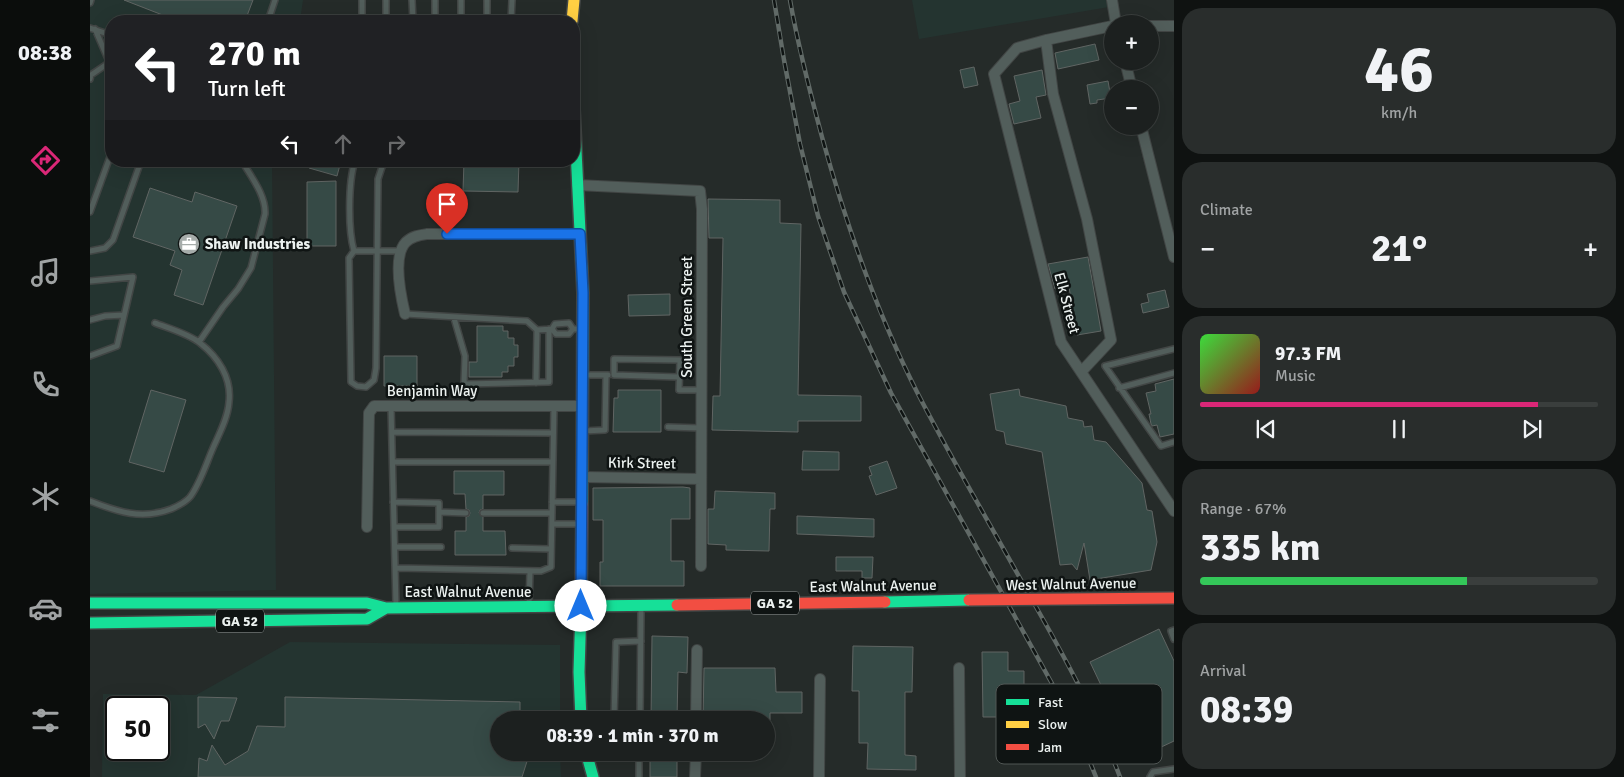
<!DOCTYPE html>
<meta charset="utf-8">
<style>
:root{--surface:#1c201f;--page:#292d2c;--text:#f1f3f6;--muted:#a0a3a4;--line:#3a3e3d;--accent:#db2777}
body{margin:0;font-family:Signika,sans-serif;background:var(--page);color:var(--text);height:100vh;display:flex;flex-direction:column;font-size:19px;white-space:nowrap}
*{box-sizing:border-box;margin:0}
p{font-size:16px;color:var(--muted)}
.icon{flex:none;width:28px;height:28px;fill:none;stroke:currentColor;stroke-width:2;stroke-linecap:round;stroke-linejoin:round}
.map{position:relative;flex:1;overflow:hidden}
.side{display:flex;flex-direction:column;gap:8px;padding:8px;background:#0f1211;width:450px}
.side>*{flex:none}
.hud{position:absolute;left:15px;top:15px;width:475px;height:152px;border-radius:20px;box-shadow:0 5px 20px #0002,0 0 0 1px var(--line);background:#202124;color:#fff;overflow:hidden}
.fabs{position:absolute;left:1014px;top:15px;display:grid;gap:10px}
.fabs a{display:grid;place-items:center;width:55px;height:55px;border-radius:50%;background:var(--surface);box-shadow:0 5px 20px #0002,0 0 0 1px var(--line);font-size:25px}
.speed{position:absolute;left:15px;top:696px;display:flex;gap:10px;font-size:25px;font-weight:700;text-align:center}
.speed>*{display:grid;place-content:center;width:65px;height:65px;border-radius:50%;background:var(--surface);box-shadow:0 5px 20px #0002,0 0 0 1px var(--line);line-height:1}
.speed .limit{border:2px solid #111;border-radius:8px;background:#fff;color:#111}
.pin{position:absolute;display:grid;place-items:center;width:42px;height:42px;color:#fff;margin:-51px -21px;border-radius:50% 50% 50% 0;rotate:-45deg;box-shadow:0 0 5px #0007}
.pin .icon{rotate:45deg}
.me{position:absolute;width:55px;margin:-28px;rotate:0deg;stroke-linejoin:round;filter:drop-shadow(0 0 4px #0008)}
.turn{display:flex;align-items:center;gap:18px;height:105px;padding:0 20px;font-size:22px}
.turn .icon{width:65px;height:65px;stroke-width:2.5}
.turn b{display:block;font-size:35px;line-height:42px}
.lanes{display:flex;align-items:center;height:48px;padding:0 20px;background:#0003;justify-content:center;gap:25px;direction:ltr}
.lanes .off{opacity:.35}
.big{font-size:38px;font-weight:700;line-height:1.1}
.side .tile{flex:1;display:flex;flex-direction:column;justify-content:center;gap:8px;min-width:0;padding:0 18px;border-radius:20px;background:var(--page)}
.side .dial{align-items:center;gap:0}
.dial b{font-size:65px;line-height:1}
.song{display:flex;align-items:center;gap:15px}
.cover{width:60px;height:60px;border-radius:8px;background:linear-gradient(135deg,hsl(120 70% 55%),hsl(0 70% 35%))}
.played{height:5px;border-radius:2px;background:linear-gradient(90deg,var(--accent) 85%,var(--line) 85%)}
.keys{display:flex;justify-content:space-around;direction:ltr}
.heat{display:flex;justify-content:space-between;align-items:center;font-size:28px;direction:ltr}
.charge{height:8px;border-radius:4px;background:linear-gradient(90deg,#34c759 67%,var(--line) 0)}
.trip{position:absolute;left:400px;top:711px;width:285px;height:50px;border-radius:25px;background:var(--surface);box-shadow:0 5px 20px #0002,0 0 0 1px var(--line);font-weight:700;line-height:50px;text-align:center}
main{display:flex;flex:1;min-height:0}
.tabs{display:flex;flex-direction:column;width:90px;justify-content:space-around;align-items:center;background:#0b0d0c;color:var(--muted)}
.tabs .icon{width:35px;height:35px}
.tabs .selected{color:var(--accent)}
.tabs b{font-size:22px;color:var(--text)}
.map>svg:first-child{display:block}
</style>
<main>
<nav class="tabs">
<b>08:38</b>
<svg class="icon selected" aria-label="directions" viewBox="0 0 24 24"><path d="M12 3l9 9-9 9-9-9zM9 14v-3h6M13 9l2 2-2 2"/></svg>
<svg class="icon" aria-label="music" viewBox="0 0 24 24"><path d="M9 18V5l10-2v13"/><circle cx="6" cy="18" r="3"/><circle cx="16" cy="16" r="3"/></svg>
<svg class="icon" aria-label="phone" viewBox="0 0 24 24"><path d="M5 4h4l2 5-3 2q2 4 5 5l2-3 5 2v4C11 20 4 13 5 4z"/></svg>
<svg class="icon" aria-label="climate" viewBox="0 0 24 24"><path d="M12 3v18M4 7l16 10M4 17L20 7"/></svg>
<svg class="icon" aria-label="car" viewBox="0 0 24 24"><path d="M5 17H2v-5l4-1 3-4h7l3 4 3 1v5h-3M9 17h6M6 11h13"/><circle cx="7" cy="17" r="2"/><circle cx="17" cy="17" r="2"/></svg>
<svg class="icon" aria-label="filters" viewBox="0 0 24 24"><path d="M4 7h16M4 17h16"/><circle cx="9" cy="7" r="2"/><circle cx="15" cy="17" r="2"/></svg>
</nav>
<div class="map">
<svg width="1084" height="777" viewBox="0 0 1084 777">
<rect width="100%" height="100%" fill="#252b29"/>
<!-- built -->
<path fill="#243430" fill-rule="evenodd" d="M0,0H213L210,21H21V161H182L186,590L0,594Z
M822,0H1018L1019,7L829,39Z
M200,642L470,645V720H409V752L470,753L471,777H12L13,694L106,695ZM26,708H69V750H26Z"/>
<!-- building -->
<path fill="#364a46" stroke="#606563" d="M34,0H163L155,21H88Z
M1005,44L1009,60L968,69L965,53Z
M884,67L888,85L874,88L870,70Z
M952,70L956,95L946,97L951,118L924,124L919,104L930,101L924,76Z
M1018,81L1021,98L1007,100V103L1000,104L997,85Z
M221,161H251L247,176L219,168Z
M374,161H429L428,192L373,191Z
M246,181V246H217V182Z
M60,188L102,202L105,192L147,206L113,305L84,295L92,270L80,265L85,251L43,237Z
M618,199L690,200V223L711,224L708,395L771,396V421H708V432L622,430L623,396H630L633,238H619Z
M998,257L1011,331L987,335L979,287L965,289L958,264Z
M1075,290L1079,307L1053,313L1051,304L1059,302L1057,294Z
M580,294V315L539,316L538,295Z
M387,326H413V331H418V338H424V345H428V357H424V366H418V372H412V377H379V362H387Z
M294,356H327V386H294Z
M1084,379V434L1070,437L1067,425L1062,426L1061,424L1059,414H1061L1056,393L1066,391L1065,384Z
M929,389L930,396L976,406L978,418L993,421L994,427L1002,426L1004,440L1016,442L1052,483L1057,510L1062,511L1067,542L1061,570L1000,580L994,543L987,570L982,564L970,565L952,452L916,444L914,432L906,430L900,394Z
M61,390L96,400L74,472L39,462Z
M528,390H571V432H523L524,398H528Z
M713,451L749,452V470H712Z
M797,461L807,488L786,495L779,476L782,475L779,467Z
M364,471H414V495H393V509L390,510L389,513L393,517V531H415L416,555H365V531H376V517L379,516L380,513L379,510L376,509L375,494H364Z
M593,487L600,488V519H581V561H594V586H510V562H513V520H503V488Z
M625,491L685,493V509H680L679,551L636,550V545L618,544V509H624Z
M707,516L784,519V537L707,534Z
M746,557H783L782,578H772V571H746Z
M1069,629L1084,661V741L1046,759L1000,662Z
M562,636L598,637L597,673L588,672L587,720H561Z
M763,646L823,647L822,692H815V755L826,756V770L777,769L778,743H769V691H762Z
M892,652H918V671H934V704H926V717H893Z
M614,668H685L686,692H712V713H680V720H613Z
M108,697L147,698L139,721H131L124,739L115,724L108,728Z
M195,697L430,702V720H409V752H440L432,777H108L109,758L117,761L122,745L135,765L158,751L167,726L195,727Z
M560,752H587V777H560Z"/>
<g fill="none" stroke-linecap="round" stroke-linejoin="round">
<!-- lane casing -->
<g stroke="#424645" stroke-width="8">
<path id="lane" d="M272,0V21
M296,0V21
M322,0L323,21
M345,0V21
M371,0V21
M397,0V21
M0,3L1,0
M178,21L185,0
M421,21L422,0
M0,28L21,35
M5,29L21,66
M0,79L1,75L20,62
M265,161C258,182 258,230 264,251L259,258L261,382L267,386L276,387L284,380L286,368L288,179L294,161
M0,212L21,154
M0,251L15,248L23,240L51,161
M264,251H311
M0,281L43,277L27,346L0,356
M315,314L437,321L447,330L462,329L466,334H479L483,329H492
M364,318L375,356L374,384L459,382V329
M0,320L15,316L34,315
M462,329L465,324L479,323L483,329
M109,342L133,307L148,289L161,268L175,214C176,195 161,177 152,161
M1084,349L1015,366L1071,446L1084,442
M494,375H518
M589,377L524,375V359L590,360L589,390H611
M446,383L447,330
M1029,388L1084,373
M301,406L306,605
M578,427L611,428
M493,431L515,430L516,375
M302,432L463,433
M303,462H463
M0,501C28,512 52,520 81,509C88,506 95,503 100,497C110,484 116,464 123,448C129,434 138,418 139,402C142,378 128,357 110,343C99,334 78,328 65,323
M303,502L349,503V527H304
M462,502H491
M349,512L376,513
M393,513H462
M462,524H491
M305,547H351
M422,548L461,549
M306,568L451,571L461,567L464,406
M439,606L440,571
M1084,630L1081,631L1084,639
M524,720L526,642L551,641
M550,720L551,608
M549,777V752
M1060,777L1063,772L1084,769"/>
</g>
<!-- street casing -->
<g stroke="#424645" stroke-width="12">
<path id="street" d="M1022,0L1026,24
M1022,26L956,40L927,48L904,74L971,342L1084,511
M1060,26H1084
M956,40L963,94L997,219L1021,340L992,371
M1035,61L1042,89
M1051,126L1084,257
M487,185L610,191L612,209L611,566
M315,314C311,297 302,256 316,242C322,236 330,235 337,234H490
M492,477L611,479
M277,527L279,413L284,406H492
M869,668L870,777
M606,720L607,650
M605,777L606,752
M729,777L730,679"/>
</g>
<!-- fast casing -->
<g stroke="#424645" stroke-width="14">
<path id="fast" d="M484,109L493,293L492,504
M795,602L879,600
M0,603H277L296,608L587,605
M491,607L489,672L491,720
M0,623L277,619L296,608
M496,752L503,777"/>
</g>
<!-- slow casing -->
<g stroke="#424645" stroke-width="14">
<path id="slow" d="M482,21L484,0"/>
</g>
<!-- jam casing -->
<g stroke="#424645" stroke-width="14">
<path id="jam" d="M587,605L795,602
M491,607L492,504"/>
</g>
<!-- lane -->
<use href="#lane" stroke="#525e5b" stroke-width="5"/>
<!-- street -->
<use href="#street" stroke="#525e5b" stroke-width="10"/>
<!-- fast -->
<use href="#fast" stroke="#16e098" stroke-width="11"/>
<!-- slow -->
<use href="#slow" stroke="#ffcf43" stroke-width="11"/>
<!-- jam -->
<use href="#jam" stroke="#f24e42" stroke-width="11"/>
<!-- rail casing -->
<g stroke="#616a67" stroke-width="4.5">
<path id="rail" d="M684,0L694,60L710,144L728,216L754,292L801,393L985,725L1006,777
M700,0C708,46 720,92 732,137C756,224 786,311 827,392C863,462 903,529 941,598C974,656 1006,714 1030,777"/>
</g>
<!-- rail -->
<use href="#rail" stroke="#0f1413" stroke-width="2.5" stroke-dasharray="8" stroke-linecap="butt"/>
<!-- jam-bridge casing -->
<g stroke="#424645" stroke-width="14" stroke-linecap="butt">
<path id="jam-bridge" d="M879,600L1084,598"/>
</g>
<!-- jam-bridge -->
<use href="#jam-bridge" stroke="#f24e42" stroke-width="11"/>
</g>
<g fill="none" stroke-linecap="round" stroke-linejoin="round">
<!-- route casing -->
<g stroke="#114b97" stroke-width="12">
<path id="route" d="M357,234H490L493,293L491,606"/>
</g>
<!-- route -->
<use href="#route" stroke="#1a73e8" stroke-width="9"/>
</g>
<!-- icons -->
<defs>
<g id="office-disc" transform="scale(1.125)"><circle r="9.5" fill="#a6acaa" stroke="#0f1413"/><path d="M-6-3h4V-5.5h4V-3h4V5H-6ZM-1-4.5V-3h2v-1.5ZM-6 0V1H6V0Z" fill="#fff"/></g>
</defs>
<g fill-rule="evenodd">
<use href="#office-disc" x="99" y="244"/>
</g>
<g text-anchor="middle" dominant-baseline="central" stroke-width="5" stroke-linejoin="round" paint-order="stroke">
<!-- shield labels -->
<g fill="#0f1413" stroke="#aaafae" stroke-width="1">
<rect x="661" y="591.5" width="48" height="23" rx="4"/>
<rect x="126" y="609.5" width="48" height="23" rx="4"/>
</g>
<g font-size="14" font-weight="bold" fill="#ecf2f0">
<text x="685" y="603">GA 52</text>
<text x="150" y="621">GA 52</text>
</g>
<!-- poi labels -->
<g font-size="15" font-weight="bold" fill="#ecf2f0" stroke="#0f1413" text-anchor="start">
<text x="115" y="244">Shaw Industries</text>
</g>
<!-- street labels -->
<g font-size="15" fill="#ecf2f0" stroke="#0f1413">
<text transform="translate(977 303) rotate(75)">Elk Street</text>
<text transform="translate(597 317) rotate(-90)">South Green Street</text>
<text x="342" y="391">Benjamin Way</text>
<text transform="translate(552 463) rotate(1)">Kirk Street</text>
<text transform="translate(981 584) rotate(-1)">West Walnut Avenue</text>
<text transform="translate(783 586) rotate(-1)">East Walnut Avenue</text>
<text x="378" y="592">East Walnut Avenue</text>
</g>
</g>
<!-- legend -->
<rect x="906" y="684" width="166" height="80" rx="8" fill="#0f1413" stroke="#515755" stroke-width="1"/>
<rect x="916" y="699" width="23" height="6" fill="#16e098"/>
<rect x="916" y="721" width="23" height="7" fill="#ffcf43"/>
<rect x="916" y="744" width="23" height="6" fill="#f24e42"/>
<g font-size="14" fill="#ecf2f0">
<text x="948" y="707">Fast</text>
<text x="948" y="729">Slow</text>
<text x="948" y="752">Jam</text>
</g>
</svg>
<div class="fabs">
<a>+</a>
<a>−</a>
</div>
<div class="speed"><div class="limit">50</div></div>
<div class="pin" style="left:357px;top:234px;background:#d93025"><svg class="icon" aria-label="arrive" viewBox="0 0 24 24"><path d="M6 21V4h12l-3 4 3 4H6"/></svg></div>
<svg class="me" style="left:491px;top:606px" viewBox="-20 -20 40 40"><circle r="19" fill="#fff"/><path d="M0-13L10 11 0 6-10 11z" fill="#1a73e8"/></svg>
<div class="trip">08:39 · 1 min · 370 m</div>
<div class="hud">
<div class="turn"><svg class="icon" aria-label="left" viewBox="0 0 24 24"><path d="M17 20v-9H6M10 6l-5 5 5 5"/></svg><div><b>270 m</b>Turn left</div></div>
<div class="lanes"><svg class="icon" aria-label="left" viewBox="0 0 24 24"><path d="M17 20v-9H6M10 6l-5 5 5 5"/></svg><svg class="icon off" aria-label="ahead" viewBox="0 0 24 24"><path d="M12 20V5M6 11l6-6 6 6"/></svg><svg class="icon off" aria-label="right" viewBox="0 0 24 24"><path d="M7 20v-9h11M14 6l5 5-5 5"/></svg></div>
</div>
</div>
<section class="side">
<div class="tile dial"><b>46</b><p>km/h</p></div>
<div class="tile"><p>Climate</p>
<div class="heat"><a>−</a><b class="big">21°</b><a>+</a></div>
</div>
<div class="tile">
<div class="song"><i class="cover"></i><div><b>97.3 FM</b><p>Music</p></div></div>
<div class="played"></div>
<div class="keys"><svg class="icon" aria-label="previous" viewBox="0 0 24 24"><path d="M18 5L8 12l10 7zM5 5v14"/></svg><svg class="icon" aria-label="pause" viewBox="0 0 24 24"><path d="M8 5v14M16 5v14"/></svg><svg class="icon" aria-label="next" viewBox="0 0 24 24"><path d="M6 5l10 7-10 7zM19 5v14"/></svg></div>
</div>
<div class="tile"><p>Range · 67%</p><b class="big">335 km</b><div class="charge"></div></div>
<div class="tile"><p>Arrival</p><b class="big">08:39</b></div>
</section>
</main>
